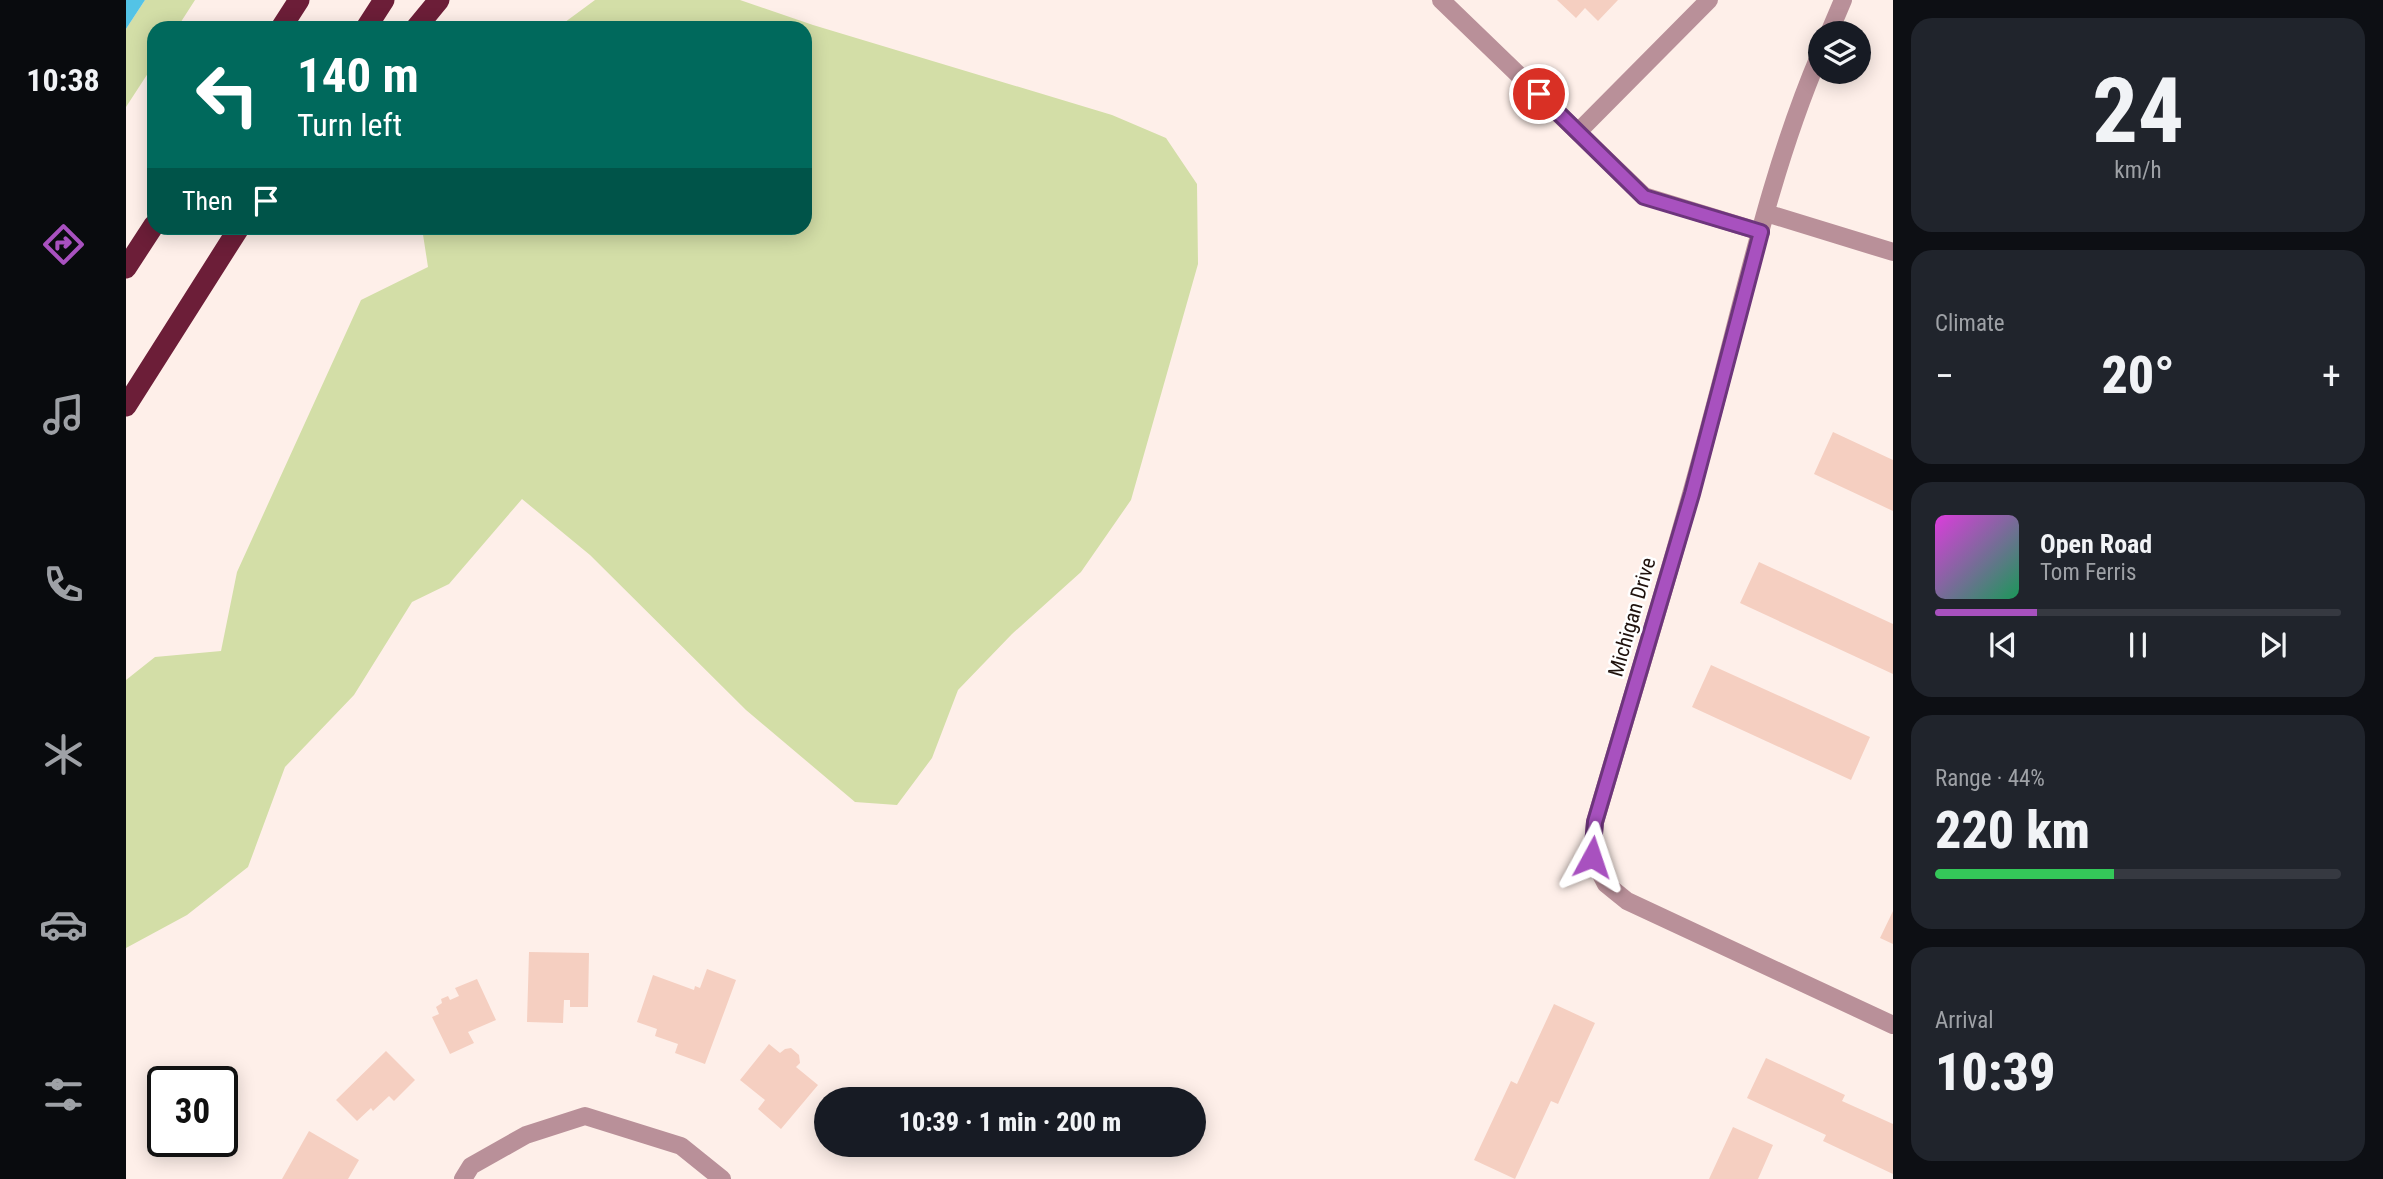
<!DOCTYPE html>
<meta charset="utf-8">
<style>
:root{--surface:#171b24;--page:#20242c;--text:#f1f3f6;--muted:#9ea1a6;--line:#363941;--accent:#a851bf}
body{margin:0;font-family:"Roboto Condensed",sans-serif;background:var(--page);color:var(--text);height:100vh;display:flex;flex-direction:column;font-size:26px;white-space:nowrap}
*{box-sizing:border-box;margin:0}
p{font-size:23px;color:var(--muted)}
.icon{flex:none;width:38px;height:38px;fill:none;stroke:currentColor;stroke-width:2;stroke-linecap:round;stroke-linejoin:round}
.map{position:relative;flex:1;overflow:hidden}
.side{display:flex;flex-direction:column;gap:18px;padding:18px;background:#0d0f14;width:490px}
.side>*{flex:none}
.top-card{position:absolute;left:21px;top:21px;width:665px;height:214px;border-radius:21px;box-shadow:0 4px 18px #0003;background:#00695c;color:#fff;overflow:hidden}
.tools{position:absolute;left:1682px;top:21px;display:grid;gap:14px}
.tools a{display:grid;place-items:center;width:63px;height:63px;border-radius:50%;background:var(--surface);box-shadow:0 4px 18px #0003;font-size:35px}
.speed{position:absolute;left:21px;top:1066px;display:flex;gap:14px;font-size:35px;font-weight:700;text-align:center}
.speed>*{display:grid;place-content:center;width:91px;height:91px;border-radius:50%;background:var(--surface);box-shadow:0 4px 18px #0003;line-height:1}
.speed .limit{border:4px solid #111;border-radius:10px;background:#fff;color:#111}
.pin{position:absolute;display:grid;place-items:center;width:60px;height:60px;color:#fff;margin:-30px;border:4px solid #fff;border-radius:50%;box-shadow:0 2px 7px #0007}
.me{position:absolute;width:77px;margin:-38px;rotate:5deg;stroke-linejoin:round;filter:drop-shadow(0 0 5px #0008)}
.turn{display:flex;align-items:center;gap:24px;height:147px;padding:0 35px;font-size:32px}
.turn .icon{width:91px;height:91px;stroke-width:2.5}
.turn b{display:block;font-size:49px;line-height:60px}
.then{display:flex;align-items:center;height:66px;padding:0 35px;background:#0003;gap:14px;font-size:26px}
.big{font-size:52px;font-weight:800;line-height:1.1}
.side .widget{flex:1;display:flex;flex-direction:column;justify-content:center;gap:10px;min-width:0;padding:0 24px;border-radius:21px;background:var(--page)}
.side .dial{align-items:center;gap:0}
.dial b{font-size:91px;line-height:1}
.song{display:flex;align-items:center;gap:21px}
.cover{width:84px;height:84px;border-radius:10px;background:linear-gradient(135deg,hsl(300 70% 55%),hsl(150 70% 35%))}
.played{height:7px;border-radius:4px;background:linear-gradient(90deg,var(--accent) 25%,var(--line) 25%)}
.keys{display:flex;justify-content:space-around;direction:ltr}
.heat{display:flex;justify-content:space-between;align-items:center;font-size:38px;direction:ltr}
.charge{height:10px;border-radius:5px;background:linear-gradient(90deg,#34c759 44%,var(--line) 0)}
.trip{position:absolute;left:688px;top:1087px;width:392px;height:70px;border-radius:35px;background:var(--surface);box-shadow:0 4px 18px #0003;font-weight:800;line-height:70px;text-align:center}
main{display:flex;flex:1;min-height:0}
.tabs{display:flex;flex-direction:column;width:126px;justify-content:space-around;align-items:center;background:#090b0e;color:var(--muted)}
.tabs .icon{width:49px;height:49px}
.tabs .on{color:var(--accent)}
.tabs b{font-size:32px;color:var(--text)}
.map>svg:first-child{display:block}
</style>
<main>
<nav class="tabs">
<b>10:38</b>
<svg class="icon on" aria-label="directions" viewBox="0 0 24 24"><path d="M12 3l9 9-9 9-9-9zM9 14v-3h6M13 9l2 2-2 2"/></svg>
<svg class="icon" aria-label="music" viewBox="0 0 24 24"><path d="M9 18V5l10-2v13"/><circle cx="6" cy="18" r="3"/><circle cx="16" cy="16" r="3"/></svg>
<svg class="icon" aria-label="phone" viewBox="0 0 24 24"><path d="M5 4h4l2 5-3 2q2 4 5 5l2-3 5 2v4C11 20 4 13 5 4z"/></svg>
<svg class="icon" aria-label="climate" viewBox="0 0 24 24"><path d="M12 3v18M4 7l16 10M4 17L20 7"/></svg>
<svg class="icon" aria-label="car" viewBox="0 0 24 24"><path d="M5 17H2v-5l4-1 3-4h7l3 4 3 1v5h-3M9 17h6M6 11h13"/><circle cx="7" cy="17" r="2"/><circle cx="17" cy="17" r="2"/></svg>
<svg class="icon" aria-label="filters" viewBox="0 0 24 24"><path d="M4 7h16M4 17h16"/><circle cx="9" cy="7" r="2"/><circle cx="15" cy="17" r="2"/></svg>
</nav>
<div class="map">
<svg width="1767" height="1179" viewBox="0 0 1767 1179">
<rect width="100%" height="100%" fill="#feefe9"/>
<!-- green -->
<path fill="#d3dea7" d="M19,0H69L51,28H28V64L0,107V29Z
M469,0H614L687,25L986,115L1040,138L1071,184L1072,264L1005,500L955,572L886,634L832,690L806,758L771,805L729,802L620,710L464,555L396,499L323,584L286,602L228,695L159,767L122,867L61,915L0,948V680L29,657L95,651L111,572L235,300L302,267L296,228H679V28H431Z"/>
<!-- water -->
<path fill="#53c3e6" d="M0,0H19L0,29Z"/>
<!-- building -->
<path fill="#f5cfc1" d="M1431,0H1492L1472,21L1459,8L1450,18Z
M1707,432L1767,460V511L1688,474Z
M1633,562L1767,624V674L1614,603Z
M1585,665L1744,737L1725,780L1566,707Z
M1767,911V944L1754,938Z
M403,952L463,953L462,1007H444V1000H438L437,1023L401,1022Z
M581,969L610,980L579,1064L549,1053L552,1044L529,1036L531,1029L511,1022L527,975L568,990L569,986L574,988Z
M351,979L370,1020L342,1032L348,1043L324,1054L306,1017L313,1014L310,1007L316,1003L315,999L322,996L324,1000L333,996L329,988Z
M1428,1004L1469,1023L1432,1104L1425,1101L1389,1179L1348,1160L1385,1081L1391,1084Z
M643,1044L654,1053L659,1049L665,1048L673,1055L674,1063L670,1067L692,1085L655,1129L632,1109L639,1100L614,1080Z
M260,1051L289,1080L268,1101L263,1096L247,1111L245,1108L231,1121L210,1100Z
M1640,1058L1719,1095L1716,1101L1767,1124V1174L1697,1141L1700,1135L1621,1098Z
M1607,1127L1647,1145L1632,1179H1583Z
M183,1131L233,1160L222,1179H156Z"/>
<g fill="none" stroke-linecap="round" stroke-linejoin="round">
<!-- minor -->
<path stroke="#b99099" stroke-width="18" d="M1315,0L1518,196L1635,232
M1703,33L1717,0
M1694,54C1644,171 1618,298 1585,420C1550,555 1508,688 1469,822L1466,857L1480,884L1501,901L1767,1025
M1452,132L1583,0
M1640,213L1767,252
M337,1179L345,1166L400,1135L459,1116L555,1146L596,1179"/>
<!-- highway -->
<path stroke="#6c1e38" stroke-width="21" d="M155,28L173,0
M240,28L258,0
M290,28L313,0
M0,268L28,225
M0,406L113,228"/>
</g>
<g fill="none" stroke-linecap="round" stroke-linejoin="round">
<!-- route casing -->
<g stroke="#6d357c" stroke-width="18">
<path id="route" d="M1413,94L1518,197L1635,232L1566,494L1469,822L1466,857"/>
</g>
<!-- route -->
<use href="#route" stroke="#a851bf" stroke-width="12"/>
</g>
<g text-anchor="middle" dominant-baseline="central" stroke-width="5" stroke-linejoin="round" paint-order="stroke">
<!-- street labels -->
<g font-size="21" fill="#1f120d" stroke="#fff">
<text transform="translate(1506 617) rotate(-74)">Michigan Drive</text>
</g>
</g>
</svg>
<div class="tools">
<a><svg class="icon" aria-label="layers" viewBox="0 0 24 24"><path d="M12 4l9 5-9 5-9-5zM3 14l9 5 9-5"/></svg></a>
</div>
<div class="speed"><div class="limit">30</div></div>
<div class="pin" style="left:1413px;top:94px;background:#d93025"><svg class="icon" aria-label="arrive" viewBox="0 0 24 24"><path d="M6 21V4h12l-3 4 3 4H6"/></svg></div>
<svg class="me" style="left:1466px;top:857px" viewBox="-20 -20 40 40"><path d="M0-17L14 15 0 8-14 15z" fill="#a851bf" stroke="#fff" stroke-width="4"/></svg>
<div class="trip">10:39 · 1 min · 200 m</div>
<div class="top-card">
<div class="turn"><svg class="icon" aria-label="left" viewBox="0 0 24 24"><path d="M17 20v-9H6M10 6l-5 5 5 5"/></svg><div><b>140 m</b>Turn left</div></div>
<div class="then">Then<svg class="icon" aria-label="arrive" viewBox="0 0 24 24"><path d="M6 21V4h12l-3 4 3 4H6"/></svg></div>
</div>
</div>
<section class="side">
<div class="widget dial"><b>24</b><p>km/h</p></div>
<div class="widget"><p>Climate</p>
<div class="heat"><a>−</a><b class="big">20°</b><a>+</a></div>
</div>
<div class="widget">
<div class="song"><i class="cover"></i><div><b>Open Road</b><p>Tom Ferris</p></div></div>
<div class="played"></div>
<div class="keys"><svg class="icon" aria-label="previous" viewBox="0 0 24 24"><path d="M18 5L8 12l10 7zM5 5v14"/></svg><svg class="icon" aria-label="pause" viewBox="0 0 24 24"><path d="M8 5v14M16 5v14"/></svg><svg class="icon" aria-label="next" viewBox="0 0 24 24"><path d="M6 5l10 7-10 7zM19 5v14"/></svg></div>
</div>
<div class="widget"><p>Range · 44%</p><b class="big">220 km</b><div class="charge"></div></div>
<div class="widget"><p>Arrival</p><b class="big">10:39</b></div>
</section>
</main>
